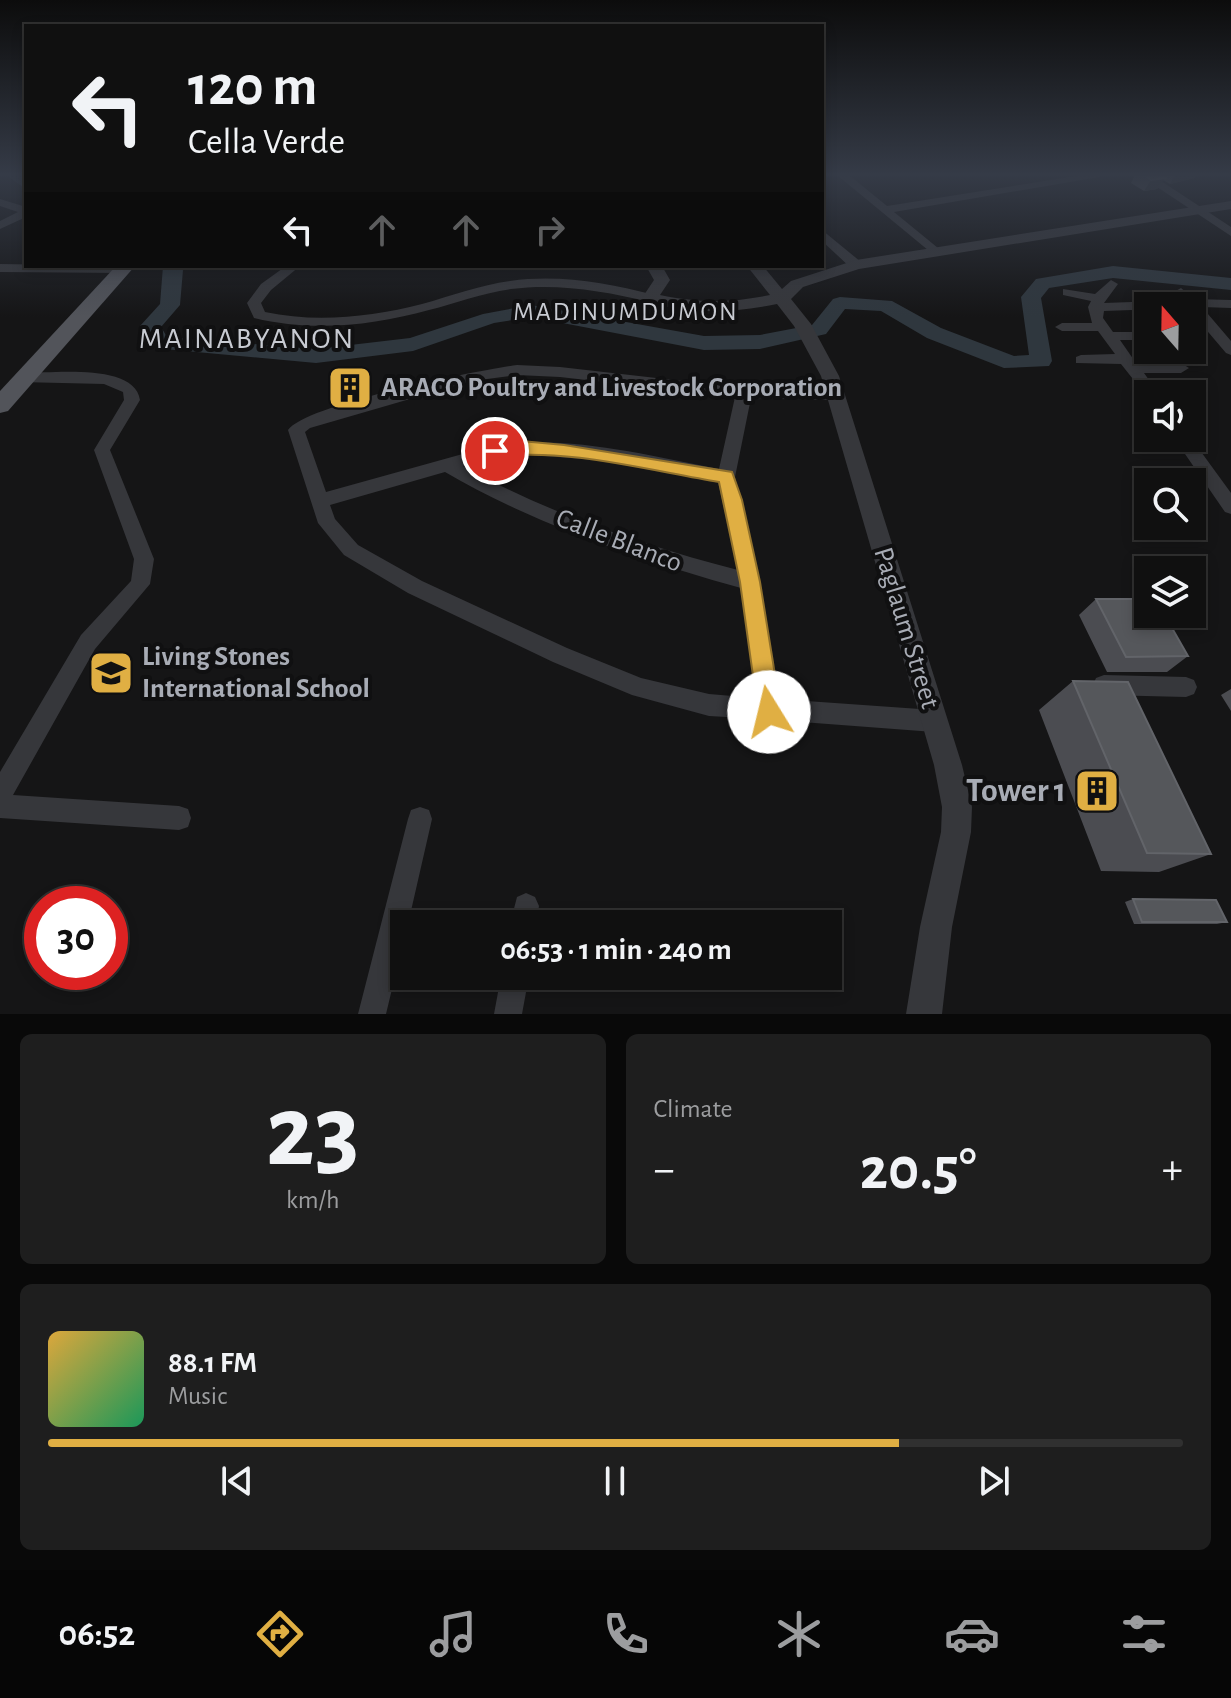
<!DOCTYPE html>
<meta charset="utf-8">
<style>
:root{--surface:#101010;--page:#1e1e1e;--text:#f1f3f6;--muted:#9c9d9f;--line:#303030;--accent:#e0af43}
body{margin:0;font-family:"Alegreya Sans",sans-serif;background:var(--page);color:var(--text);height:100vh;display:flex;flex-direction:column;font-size:30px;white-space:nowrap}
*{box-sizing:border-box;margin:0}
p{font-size:26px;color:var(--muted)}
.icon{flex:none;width:44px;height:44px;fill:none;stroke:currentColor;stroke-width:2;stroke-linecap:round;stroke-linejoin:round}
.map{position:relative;height:1014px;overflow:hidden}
.details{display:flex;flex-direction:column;gap:20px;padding:20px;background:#090909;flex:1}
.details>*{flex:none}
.guide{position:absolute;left:24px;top:24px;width:800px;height:244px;border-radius:0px;box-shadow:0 4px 12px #0003,0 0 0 2px var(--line);background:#101010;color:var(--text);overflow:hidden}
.needle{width:52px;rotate:340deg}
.tools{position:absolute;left:1134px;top:292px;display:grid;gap:16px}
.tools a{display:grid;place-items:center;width:72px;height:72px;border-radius:0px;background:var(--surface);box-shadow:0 4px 12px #0003,0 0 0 2px var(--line);font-size:40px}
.speed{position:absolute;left:24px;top:886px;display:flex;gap:16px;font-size:40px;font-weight:700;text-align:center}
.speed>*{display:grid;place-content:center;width:104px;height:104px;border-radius:50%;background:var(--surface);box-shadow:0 4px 12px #0003,0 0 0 2px var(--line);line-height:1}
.speed .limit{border:12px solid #d22;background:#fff;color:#111}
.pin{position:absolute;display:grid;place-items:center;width:68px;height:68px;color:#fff;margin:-34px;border:4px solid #fff;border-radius:50%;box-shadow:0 2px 8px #0007}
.me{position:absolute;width:88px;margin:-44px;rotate:351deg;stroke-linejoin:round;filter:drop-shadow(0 0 6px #0008)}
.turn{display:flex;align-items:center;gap:28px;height:168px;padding:0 32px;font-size:36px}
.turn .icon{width:104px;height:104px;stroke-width:2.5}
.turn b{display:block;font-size:56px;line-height:68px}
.lanes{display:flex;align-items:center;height:76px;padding:0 32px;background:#0003;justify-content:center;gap:40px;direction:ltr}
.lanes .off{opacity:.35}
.big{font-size:60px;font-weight:700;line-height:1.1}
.details .widget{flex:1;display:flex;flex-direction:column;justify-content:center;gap:12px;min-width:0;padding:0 28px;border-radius:12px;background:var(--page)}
.details .dial{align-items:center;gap:0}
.dial b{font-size:104px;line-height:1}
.song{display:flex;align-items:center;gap:24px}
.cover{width:96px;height:96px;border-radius:12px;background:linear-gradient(135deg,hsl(40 70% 55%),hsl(150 70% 35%))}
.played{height:8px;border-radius:4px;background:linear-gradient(90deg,var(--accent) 75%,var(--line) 75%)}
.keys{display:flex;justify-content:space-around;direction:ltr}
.heat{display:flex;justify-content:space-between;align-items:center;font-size:44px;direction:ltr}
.details .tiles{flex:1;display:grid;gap:20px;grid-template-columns:1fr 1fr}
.widget:last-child{grid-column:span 2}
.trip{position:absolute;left:390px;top:910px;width:452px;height:80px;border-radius:0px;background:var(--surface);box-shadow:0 4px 12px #0003,0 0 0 2px var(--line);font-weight:700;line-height:80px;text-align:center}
.dock{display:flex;height:128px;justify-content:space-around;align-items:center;background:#060606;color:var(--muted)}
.dock .icon{width:56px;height:56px}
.dock .active{color:var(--accent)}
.dock b{font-size:36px;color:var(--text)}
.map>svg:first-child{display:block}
</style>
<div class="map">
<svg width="1231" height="1014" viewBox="0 0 1231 1014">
<rect width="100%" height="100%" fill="#151516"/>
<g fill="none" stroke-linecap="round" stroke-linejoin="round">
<!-- river -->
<path fill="#2f373e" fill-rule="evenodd" d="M6,175H25L26,189Z
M163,266H181L183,270L180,305L161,327L167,337L316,349L410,338L483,314L531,305L704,336L760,335L812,325L833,299L840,297L892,301L941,328L1014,356L1029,355L1021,297L1036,279L1113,266L1231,278V290L1113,278L1049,288L1041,298L1052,361L1049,366L1004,368L927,338L881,311L845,309L826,334L760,349L704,350L531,317L494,323L413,351L316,363L153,348L140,326L160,304Z"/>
<!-- minor -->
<path fill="#36373b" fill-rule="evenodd" d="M837,175H849L887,206L1082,175H1111L894,212L938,248L940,251L934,255Z
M1139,175H1152L1231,227V236Z
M0,199L26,207V217L0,229V221L18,212L0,206Z
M822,230L861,262V268H851L822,241Z
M0,264L127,266L129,269L123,273L0,272Z
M286,266H300L271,290L261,303L265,312C316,323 371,317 422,304C451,296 480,285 510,281C559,274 607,283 655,295L657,298L650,302C604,291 558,283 511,289C483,293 456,303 429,310C371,326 312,332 254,318L247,303L261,284Z
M1111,280L1118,284L1104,303L1132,302L1139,306L1132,310L1104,311L1103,318L1113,332H1148V340H1120L1136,363H1181L1189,368L1181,373H1144L1159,394H1148V398L1121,364L1076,363V357L1081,355L1115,354L1098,331H1062L1055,327L1062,323H1092L1088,307L1091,301L1063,295V289L1095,294Z
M1181,288L1194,299L1231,300V308L1202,307L1231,341V355L1226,353L1192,313V306H1186L1174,292Z
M517,365L560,367L744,388L841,391L843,395L835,400L751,398L735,477L760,582L778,699L934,710L942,713L945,721L942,729L934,732L775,720L769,723L761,719L709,716L632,695L553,662L408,593L344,555L318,523L288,430C307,404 479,370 517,365ZM517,375L560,377L735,397L719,469C645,455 570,435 495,445L326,492L305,432L310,428L472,381ZM519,454L609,461L718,482L738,570C645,546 547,513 463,466ZM445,472C536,525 640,560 741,588L756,698L709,694L641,678L567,648L422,581L358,545L335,519L330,505Z
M25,373C53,373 135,363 140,400L110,450L154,559L150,584L95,649L13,795L179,806L188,809L191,818L188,827L179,830L0,818V772L81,635L131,581L134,559L94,450L124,400L123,392L104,384L20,382L17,378Z
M1174,438H1191L1231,493V514L1225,512Z
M1104,675L1186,677L1194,680L1197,687L1194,694L1186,697L1104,695L1096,692L1093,685L1096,678Z
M420,807L429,810L432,819L408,924H404V939L386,1014H358L408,819L411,810Z
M526,893L535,897L539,906L536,924H510L517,897Z
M501,976H529L522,1014H494Z"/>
<!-- tertiary -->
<path fill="#36373b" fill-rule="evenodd" d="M1231,201V209L859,269L803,287L791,299L811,324L839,376L962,765L972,807L971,832L952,927L942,1014H906L920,927L941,832L942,807L934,765L821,376L794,326L777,304C727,314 694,314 644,302L642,298L654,280L646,266H662L670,280L660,295C700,303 730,303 770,295L747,266H763L782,289L791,281L856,260Z"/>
<!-- primary -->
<path fill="#52545a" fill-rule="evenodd" d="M116,266H135L8,411L0,413V391Z"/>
</g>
<!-- wall -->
<path fill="#4b4c51" d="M1135,175H1202H1196L1194,178L1170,184L1163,180L1157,189L1144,191L1131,183Z
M1096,599L1188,656L1167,672H1107L1079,615Z
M1073,681L1211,854L1159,872L1101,871L1039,710Z
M1231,689V711L1221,695Z
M1133,899L1227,922L1217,924H1134L1125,902Z"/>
<!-- shaded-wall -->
<path fill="#313235" d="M1175,175H1196L1194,178L1170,184Z
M1165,178L1157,189L1144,191L1151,180Z
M356,370L362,394L342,399L339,393Z"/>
<!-- building -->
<path fill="#55575b" stroke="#626469" stroke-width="2" d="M1145,175H1161L1165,178L1151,180Z
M356,370L359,388L339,393L336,375Z
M1096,599H1148V614H1164L1188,656L1126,657Z
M1073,681L1128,682L1211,854L1147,853Z
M1133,899L1216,900L1227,922H1142Z"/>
<!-- sky -->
<linearGradient id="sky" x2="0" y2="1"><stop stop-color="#0c0c0c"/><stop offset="0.55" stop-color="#353b47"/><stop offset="1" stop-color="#353b47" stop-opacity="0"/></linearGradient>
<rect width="1231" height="317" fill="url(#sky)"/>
<!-- route -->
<path fill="#e0af43" stroke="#92722c" stroke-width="2" d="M521,441L564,445L732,472L742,500L760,582L781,712L777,719L769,722L761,719L758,712L740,582L719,482C651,471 563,447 495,457L487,451L495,445Z"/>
<!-- icons -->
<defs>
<g id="building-square" transform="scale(2.3)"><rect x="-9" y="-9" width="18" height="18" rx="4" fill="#e0af43" stroke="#101011"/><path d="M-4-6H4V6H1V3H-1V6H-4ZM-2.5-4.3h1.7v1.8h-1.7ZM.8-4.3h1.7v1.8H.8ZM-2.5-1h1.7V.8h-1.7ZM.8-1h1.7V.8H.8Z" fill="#111"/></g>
<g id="school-square" transform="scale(2.3)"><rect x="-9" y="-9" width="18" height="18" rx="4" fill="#e0af43" stroke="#101011"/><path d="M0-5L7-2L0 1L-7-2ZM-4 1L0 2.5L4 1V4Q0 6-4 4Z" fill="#111"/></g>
</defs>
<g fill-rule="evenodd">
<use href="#building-square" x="350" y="388"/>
<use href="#school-square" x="111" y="673"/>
<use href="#building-square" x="1097" y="791"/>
</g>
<g text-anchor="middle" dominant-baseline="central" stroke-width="8" stroke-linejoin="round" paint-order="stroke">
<!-- far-neighbourhood labels -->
<g font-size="26" letter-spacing="2" fill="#c8cbd2" stroke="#101011">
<text x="626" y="312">MADINUMDUMON</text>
</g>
<!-- poi labels -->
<g font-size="28" font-weight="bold" fill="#a8acb5" stroke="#101011" text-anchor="start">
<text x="381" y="388">ARACO Poultry and Livestock Corporation</text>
<text x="142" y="657">Living Stones<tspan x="142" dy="32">International School</tspan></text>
</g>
<!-- street labels -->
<g font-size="28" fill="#a8acb5" stroke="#101011">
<text transform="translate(619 541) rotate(21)">Calle Blanco</text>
<text transform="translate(906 628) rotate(73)">Paglaum Street</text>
</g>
<!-- neighbourhood labels -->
<g font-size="30" letter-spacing="2" fill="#c8cbd2" stroke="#101011">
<text x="247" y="339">MAINABYANON</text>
</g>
<!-- near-poi labels -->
<g font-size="34" font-weight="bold" fill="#a8acb5" stroke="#101011" text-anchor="end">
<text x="1066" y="791">Tower 1</text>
</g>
</g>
</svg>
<div class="tools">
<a><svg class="needle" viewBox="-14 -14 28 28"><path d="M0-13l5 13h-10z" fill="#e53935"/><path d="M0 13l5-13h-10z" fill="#9c9d9f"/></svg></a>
<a><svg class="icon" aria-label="sound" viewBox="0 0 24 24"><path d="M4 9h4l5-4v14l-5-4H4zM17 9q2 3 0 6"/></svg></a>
<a><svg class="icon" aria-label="search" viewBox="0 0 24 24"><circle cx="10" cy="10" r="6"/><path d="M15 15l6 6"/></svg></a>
<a><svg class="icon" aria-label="layers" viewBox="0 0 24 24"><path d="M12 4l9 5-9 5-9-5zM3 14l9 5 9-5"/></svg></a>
</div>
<div class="speed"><div class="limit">30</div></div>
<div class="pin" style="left:495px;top:451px;background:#d93025"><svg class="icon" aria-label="arrive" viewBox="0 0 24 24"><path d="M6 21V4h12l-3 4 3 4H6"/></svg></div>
<svg class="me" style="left:769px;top:712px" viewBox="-20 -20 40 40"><circle r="19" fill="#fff"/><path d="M0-13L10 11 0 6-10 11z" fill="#e0af43"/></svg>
<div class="trip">06:53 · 1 min · 240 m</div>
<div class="guide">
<div class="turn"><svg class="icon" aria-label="left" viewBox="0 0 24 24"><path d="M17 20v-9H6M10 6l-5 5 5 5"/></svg><div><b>120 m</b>Cella Verde</div></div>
<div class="lanes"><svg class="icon" aria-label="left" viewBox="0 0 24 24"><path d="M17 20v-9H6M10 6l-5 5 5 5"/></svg><svg class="icon off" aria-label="ahead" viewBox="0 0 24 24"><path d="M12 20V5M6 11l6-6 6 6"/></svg><svg class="icon off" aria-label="ahead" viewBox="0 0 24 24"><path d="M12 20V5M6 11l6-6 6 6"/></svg><svg class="icon off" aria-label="right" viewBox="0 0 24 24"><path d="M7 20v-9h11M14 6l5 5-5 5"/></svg></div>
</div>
</div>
<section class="details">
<div class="tiles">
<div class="widget dial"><b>23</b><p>km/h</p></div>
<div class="widget"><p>Climate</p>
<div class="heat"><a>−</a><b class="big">20.5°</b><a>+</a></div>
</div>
<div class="widget">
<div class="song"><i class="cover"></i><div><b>88.1 FM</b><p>Music</p></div></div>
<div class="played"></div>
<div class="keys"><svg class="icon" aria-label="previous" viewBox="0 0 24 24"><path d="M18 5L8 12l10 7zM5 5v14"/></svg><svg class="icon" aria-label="pause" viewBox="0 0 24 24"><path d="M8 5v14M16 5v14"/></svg><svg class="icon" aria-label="next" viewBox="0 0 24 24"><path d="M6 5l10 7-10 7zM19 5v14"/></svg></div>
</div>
</div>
</section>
<nav class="dock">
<b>06:52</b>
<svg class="icon active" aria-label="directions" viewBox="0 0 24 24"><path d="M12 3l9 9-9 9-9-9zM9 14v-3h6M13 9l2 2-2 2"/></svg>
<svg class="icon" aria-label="music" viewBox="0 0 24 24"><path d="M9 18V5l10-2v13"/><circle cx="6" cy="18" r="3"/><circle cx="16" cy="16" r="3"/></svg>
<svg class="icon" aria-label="phone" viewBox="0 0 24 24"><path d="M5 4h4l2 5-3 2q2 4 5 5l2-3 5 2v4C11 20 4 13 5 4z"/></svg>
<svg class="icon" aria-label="climate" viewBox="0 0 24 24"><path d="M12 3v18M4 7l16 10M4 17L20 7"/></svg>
<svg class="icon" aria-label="car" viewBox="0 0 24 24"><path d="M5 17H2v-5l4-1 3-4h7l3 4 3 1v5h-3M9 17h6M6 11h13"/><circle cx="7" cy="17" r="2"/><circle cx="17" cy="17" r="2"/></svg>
<svg class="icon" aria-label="filters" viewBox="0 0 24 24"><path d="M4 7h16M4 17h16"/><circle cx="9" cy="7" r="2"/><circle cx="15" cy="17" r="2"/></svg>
</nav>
